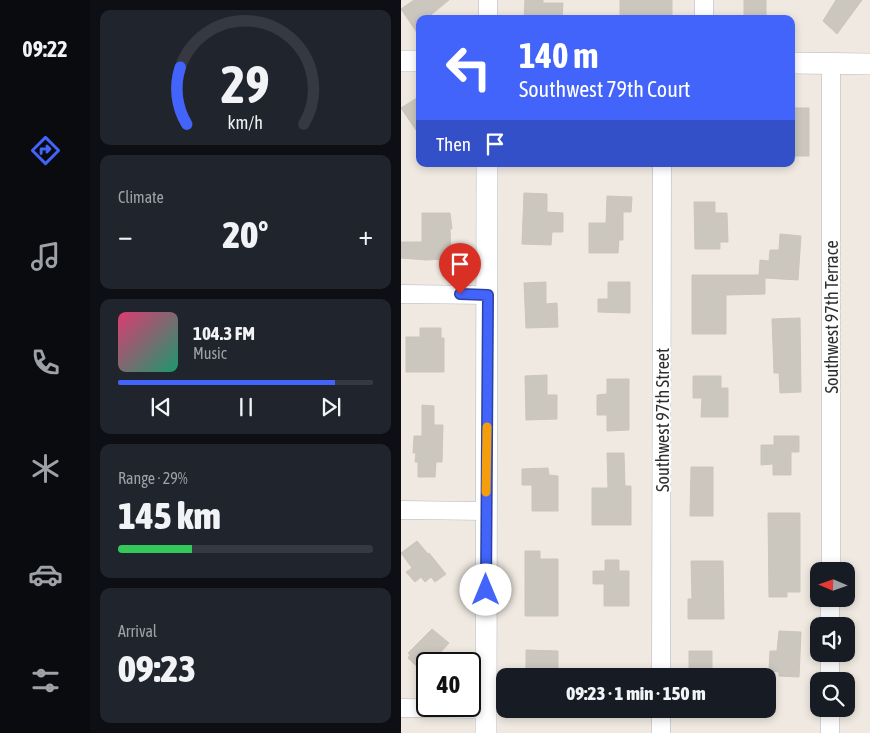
<!DOCTYPE html>
<meta charset="utf-8">
<style>
:root{--surface:#171b24;--page:#20242c;--text:#f1f3f6;--muted:#9ea1a6;--line:#363941;--accent:#4264fb}
body{margin:0;font-family:"Asap Condensed",sans-serif;background:var(--page);color:var(--text);height:100vh;display:flex;flex-direction:column;font-size:19px;white-space:nowrap}
*{box-sizing:border-box;margin:0}
p{font-size:16px;color:var(--muted)}
.icon{flex:none;width:28px;height:28px;fill:none;stroke:currentColor;stroke-width:2;stroke-linecap:round;stroke-linejoin:round}
.map{position:relative;flex:1;overflow:hidden}
.side{display:flex;flex-direction:column;gap:10px;padding:10px;background:#0d0f14;width:311px}
.side>*{flex:none}
.guide{position:absolute;left:15px;top:15px;width:379px;height:152px;border-radius:10px;box-shadow:0 2px 8px #0003;background:#4264fb;color:#fff;overflow:hidden}
.needle{width:32px;rotate:272deg}
.buttons{position:absolute;left:409px;top:562px;display:grid;gap:10px}
.buttons a{display:grid;place-items:center;width:45px;height:45px;border-radius:10px;background:var(--surface);box-shadow:0 2px 8px #0003;font-size:25px}
.speed{position:absolute;left:15px;top:652px;display:flex;gap:10px;font-size:25px;font-weight:700;text-align:center}
.speed>*{display:grid;place-content:center;width:65px;height:65px;border-radius:50%;background:var(--surface);box-shadow:0 2px 8px #0003;line-height:1}
.speed .limit{border:2px solid #111;border-radius:8px;background:#fff;color:#111}
.pin{position:absolute;display:grid;place-items:center;width:42px;height:42px;color:#fff;margin:-51px -21px;border-radius:50% 50% 50% 0;rotate:-45deg;box-shadow:0 0 5px #0007}
.pin .icon{rotate:45deg}
.me{position:absolute;width:55px;margin:-28px;rotate:0deg;stroke-linejoin:round;filter:drop-shadow(0 0 4px #0008)}
.turn{display:flex;align-items:center;gap:18px;height:105px;padding:0 20px;font-size:22px}
.turn .icon{width:65px;height:65px;stroke-width:2.5}
.turn b{display:block;font-size:35px;line-height:42px}
.then{display:flex;align-items:center;height:48px;padding:0 20px;background:#0003;gap:10px;font-size:19px}
.big{font-size:38px;font-weight:800;line-height:1.1}
.side .widget{flex:1;display:flex;flex-direction:column;justify-content:center;gap:8px;min-width:0;padding:0 18px;border-radius:10px;background:var(--page)}
.side .dial{align-items:center;gap:0}
.dial svg{height:130px;overflow:visible;fill:none;stroke:var(--line);stroke-width:7;stroke-linecap:round;text-anchor:middle}
.dial text{fill:var(--text);stroke:none}
.song{display:flex;align-items:center;gap:15px}
.cover{width:60px;height:60px;border-radius:8px;background:linear-gradient(135deg,hsl(340 70% 55%),hsl(160 70% 35%))}
.played{height:5px;border-radius:2px;background:linear-gradient(90deg,var(--accent) 85%,var(--line) 85%)}
.keys{display:flex;justify-content:space-around;direction:ltr}
.heat{display:flex;justify-content:space-between;align-items:center;font-size:28px;direction:ltr}
.charge{height:8px;border-radius:4px;background:linear-gradient(90deg,#34c759 29%,var(--line) 0)}
.trip{position:absolute;left:95px;top:668px;width:280px;height:50px;border-radius:10px;background:var(--surface);box-shadow:0 2px 8px #0003;font-weight:800;line-height:50px;text-align:center}
main{display:flex;flex:1;min-height:0}
.tabs{display:flex;flex-direction:column;width:90px;justify-content:space-around;align-items:center;background:#090b0e;color:var(--muted)}
.tabs .icon{width:35px;height:35px}
.tabs .active{color:var(--accent)}
.tabs b{font-size:22px;color:var(--text)}
.map>svg:first-child{display:block}
</style>
<main>
<nav class="tabs">
<b>09:22</b>
<svg class="icon active" aria-label="directions" viewBox="0 0 24 24"><path d="M12 3l9 9-9 9-9-9zM9 14v-3h6M13 9l2 2-2 2"/></svg>
<svg class="icon" aria-label="music" viewBox="0 0 24 24"><path d="M9 18V5l10-2v13"/><circle cx="6" cy="18" r="3"/><circle cx="16" cy="16" r="3"/></svg>
<svg class="icon" aria-label="phone" viewBox="0 0 24 24"><path d="M5 4h4l2 5-3 2q2 4 5 5l2-3 5 2v4C11 20 4 13 5 4z"/></svg>
<svg class="icon" aria-label="climate" viewBox="0 0 24 24"><path d="M12 3v18M4 7l16 10M4 17L20 7"/></svg>
<svg class="icon" aria-label="car" viewBox="0 0 24 24"><path d="M5 17H2v-5l4-1 3-4h7l3 4 3 1v5h-3M9 17h6M6 11h13"/><circle cx="7" cy="17" r="2"/><circle cx="17" cy="17" r="2"/></svg>
<svg class="icon" aria-label="filters" viewBox="0 0 24 24"><path d="M4 7h16M4 17h16"/><circle cx="9" cy="7" r="2"/><circle cx="15" cy="17" r="2"/></svg>
</nav>
<section class="side">
<div class="widget dial"><svg viewBox="0 0 100 80">
<path d="M14 69A42 42 0 1 1 86 69"/>
<path d="M14 69A42 42 0 0 1 10 34" stroke="#4264fb"/>
<text x="50" y="56" font-size="32" font-weight="700">29</text>
<text x="50" y="72" font-size="11">km/h</text>
</svg></div>
<div class="widget"><p>Climate</p>
<div class="heat"><a>−</a><b class="big">20°</b><a>+</a></div>
</div>
<div class="widget">
<div class="song"><i class="cover"></i><div><b>104.3 FM</b><p>Music</p></div></div>
<div class="played"></div>
<div class="keys"><svg class="icon" aria-label="previous" viewBox="0 0 24 24"><path d="M18 5L8 12l10 7zM5 5v14"/></svg><svg class="icon" aria-label="pause" viewBox="0 0 24 24"><path d="M8 5v14M16 5v14"/></svg><svg class="icon" aria-label="next" viewBox="0 0 24 24"><path d="M6 5l10 7-10 7zM19 5v14"/></svg></div>
</div>
<div class="widget"><p>Range · 29%</p><b class="big">145 km</b><div class="charge"></div></div>
<div class="widget"><p>Arrival</p><b class="big">09:23</b></div>
</section>
<div class="map">
<svg width="469" height="733" viewBox="0 0 469 733">
<rect width="100%" height="100%" fill="#efe9e1"/>
<!-- building -->
<path fill="#cbc7bf" stroke="#cbc5ba" d="M13,0H48L25,19H19V37L0,9Z
M124,0H142V3H162L161,19H123Z
M219,0H271V19H219Z
M343,0H365V19H343Z
M435,0H461L436,34L422,21Z
M19,96V136L0,108Z
M390,108H408V156H390Z
M123,193L146,194V212L162,213V232H151L150,245L121,244Z
M206,196L231,197L230,212H222V240H218L217,253H188V223H205Z
M293,202H314V213H326L327,242H319V249H294Z
M21,213H49L51,229H49L50,257H42V259L25,260L0,258V242H21Z
M379,234L400,236L397,280L364,278V294L325,295V334H291V275H358L359,260L368,261L369,250H378Z
M145,282V304L156,303L157,327L125,328L123,283Z
M207,282H229V313L197,312V299H207Z
M399,318L400,392L379,393L378,373H373L371,319Z
M19,328H40V338H43V372H5V337H19Z
M146,375V395H156V419L125,420L124,376Z
M292,376H320V388H327V417H300L301,398H292Z
M206,379H228V430L206,431V415H196V395L206,394Z
M21,405L33,406V425H42L41,462H35L34,477H17V462H14L15,453H12L13,436H21Z
M373,436H398V452H390V475H372V464L360,465V445H373Z
M206,453H223L224,486H230V525H191V488H207Z
M290,467H312V516H289Z
M147,468L148,475L157,476V511H131V485H121V469Z
M367,513H399V592H386V597H368Z
M16,541L27,554L28,553L45,574L34,582L30,577L24,582L20,577L14,582L5,572L11,568L0,553Z
M124,551H139V559H157V616H124Z
M204,560H218V571H228V606H203V584H192V571H204Z
M290,561H322L323,619H287V599H291Z
M31,629L48,643L29,664H26V676L7,658L9,655L7,653Z
M378,631L400,632L398,677L378,676V672L368,671L369,651H376Z
M125,650L157,651V676H125Z
M288,651H311V676H288Z"/>
<g fill="none" stroke-linecap="round" stroke-linejoin="round">
<!-- minor casing -->
<g stroke="#b4b7c1" stroke-width="19">
<path id="minor" d="M87,19V0
M303,19V0
M0,294L87,295
M0,510L85,511
M430,571V64
M429,626V599
M260,676L261,164
M429,681V654
M0,708L85,709
M260,733V709
M429,733V709"/>
</g>
<!-- tertiary casing -->
<g stroke="#b4b7c1" stroke-width="22">
<path id="tertiary" d="M0,61H19
M390,63L469,64
M85,733L86,164"/>
</g>
<!-- minor -->
<use href="#minor" stroke="#fff" stroke-width="18"/>
<!-- tertiary -->
<use href="#tertiary" stroke="#fff" stroke-width="21"/>
</g>
<g fill="none" stroke-linecap="round" stroke-linejoin="round">
<!-- route casing -->
<g stroke="#2b41a3" stroke-width="12">
<path id="route" d="M59,294L87,295L85,590"/>
</g>
<!-- route -->
<use href="#route" stroke="#4264fb" stroke-width="9"/>
<!-- slow -->
<path stroke="#f59e0b" stroke-width="9" d="M85,492L86,427"/>
</g>
<g text-anchor="middle" dominant-baseline="central" stroke-width="4.5" stroke-linejoin="round" paint-order="stroke">
<!-- street labels -->
<g font-size="18" fill="#2e2e2e" stroke="#fff">
<text transform="translate(430 317) rotate(-90)">Southwest 97th Terrace</text>
<text transform="translate(261 420) rotate(-90)">Southwest 97th Street</text>
</g>
</g>
</svg>
<div class="buttons">
<a><svg class="needle" viewBox="-14 -14 28 28"><path d="M0-13l5 13h-10z" fill="#e53935"/><path d="M0 13l5-13h-10z" fill="#9ea1a6"/></svg></a>
<a><svg class="icon" aria-label="sound" viewBox="0 0 24 24"><path d="M4 9h4l5-4v14l-5-4H4zM17 9q2 3 0 6"/></svg></a>
<a><svg class="icon" aria-label="search" viewBox="0 0 24 24"><circle cx="10" cy="10" r="6"/><path d="M15 15l6 6"/></svg></a>
</div>
<div class="speed"><div class="limit">40</div></div>
<div class="pin" style="left:59px;top:294px;background:#d93025"><svg class="icon" aria-label="arrive" viewBox="0 0 24 24"><path d="M6 21V4h12l-3 4 3 4H6"/></svg></div>
<svg class="me" style="left:85px;top:590px" viewBox="-20 -20 40 40"><circle r="19" fill="#fff"/><path d="M0-13L10 11 0 6-10 11z" fill="#4264fb"/></svg>
<div class="trip">09:23 · 1 min · 150 m</div>
<div class="guide">
<div class="turn"><svg class="icon" aria-label="left" viewBox="0 0 24 24"><path d="M17 20v-9H6M10 6l-5 5 5 5"/></svg><div><b>140 m</b>Southwest 79th Court</div></div>
<div class="then">Then<svg class="icon" aria-label="arrive" viewBox="0 0 24 24"><path d="M6 21V4h12l-3 4 3 4H6"/></svg></div>
</div>
</div>
</main>
